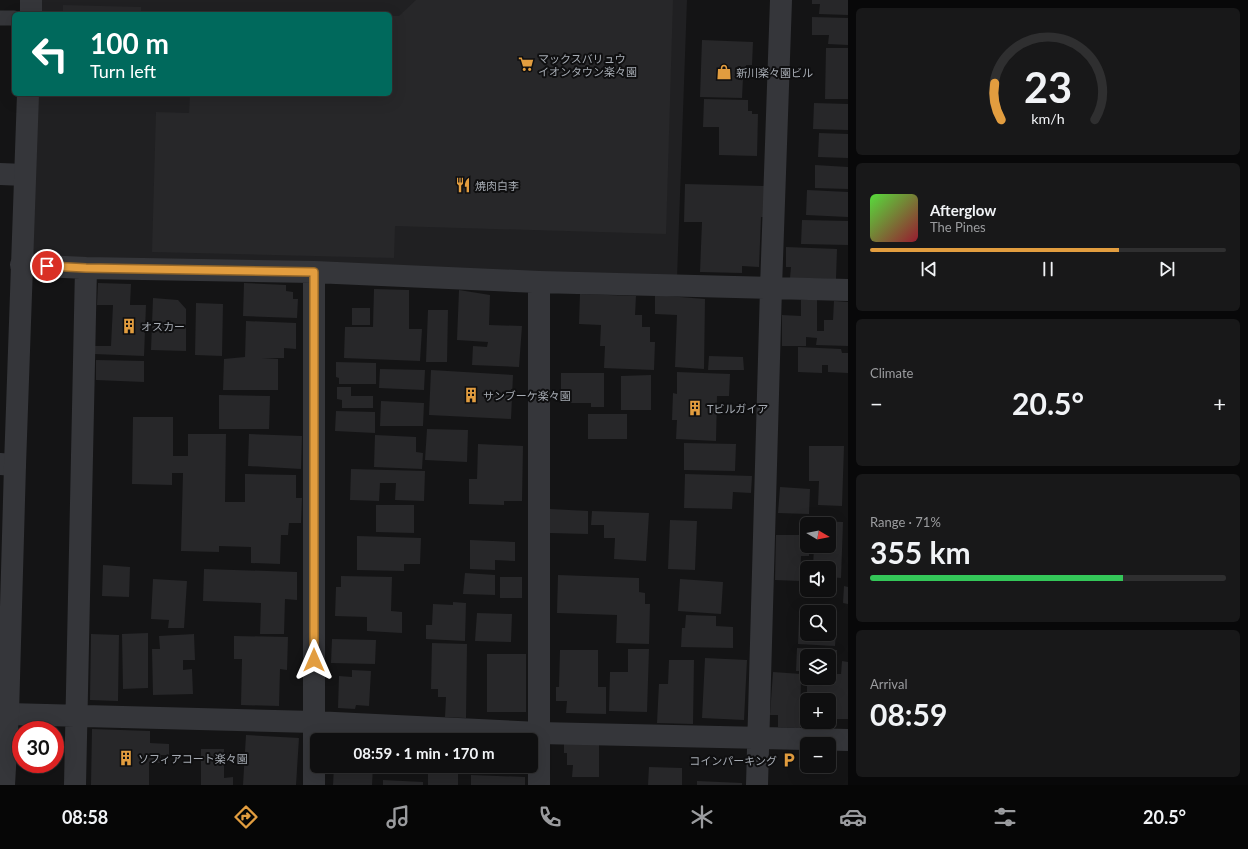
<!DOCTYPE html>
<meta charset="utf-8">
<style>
:root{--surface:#0f0f10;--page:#181819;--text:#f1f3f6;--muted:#9b9c9f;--line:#2f2f30;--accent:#e29d3f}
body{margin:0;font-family:Lato,"Noto Sans JP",sans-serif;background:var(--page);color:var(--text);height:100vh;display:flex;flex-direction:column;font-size:15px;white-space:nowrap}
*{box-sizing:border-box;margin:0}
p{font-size:13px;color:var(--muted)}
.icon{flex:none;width:22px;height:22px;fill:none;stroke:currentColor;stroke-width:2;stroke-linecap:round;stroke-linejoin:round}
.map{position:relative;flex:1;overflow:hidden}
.side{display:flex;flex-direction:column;gap:8px;padding:8px;background:#080809;width:400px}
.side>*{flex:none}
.hud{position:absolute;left:12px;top:12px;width:380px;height:84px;border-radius:6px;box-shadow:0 4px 16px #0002,0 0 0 1px var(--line);background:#00695c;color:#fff;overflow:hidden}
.needle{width:26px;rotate:100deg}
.controls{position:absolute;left:800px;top:517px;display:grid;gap:8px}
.controls a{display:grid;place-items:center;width:36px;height:36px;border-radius:6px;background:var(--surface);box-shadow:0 4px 16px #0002,0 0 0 1px var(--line);font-size:20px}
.speed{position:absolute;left:12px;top:721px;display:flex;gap:8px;font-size:20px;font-weight:700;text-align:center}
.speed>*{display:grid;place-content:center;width:52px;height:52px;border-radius:50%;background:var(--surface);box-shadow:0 4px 16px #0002,0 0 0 1px var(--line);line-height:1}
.speed .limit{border:6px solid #d22;background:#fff;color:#111}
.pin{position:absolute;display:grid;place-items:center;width:34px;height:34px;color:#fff;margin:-17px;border:2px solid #fff;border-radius:50%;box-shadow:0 1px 4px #0007}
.me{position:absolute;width:44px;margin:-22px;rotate:0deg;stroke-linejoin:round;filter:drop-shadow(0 0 3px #0008)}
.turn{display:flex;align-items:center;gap:14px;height:84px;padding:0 12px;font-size:18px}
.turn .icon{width:52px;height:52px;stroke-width:2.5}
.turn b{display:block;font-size:28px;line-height:34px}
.big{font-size:30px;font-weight:700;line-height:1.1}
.side .widget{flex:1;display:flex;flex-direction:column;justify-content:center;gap:6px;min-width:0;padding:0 14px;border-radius:6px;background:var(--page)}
.side .dial{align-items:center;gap:0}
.dial svg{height:104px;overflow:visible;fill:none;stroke:var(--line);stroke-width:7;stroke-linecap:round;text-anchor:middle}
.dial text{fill:var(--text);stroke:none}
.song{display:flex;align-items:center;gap:12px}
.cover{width:48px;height:48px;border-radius:6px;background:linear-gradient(135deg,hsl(110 70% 55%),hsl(350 70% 35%))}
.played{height:4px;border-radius:2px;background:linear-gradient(90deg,var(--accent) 70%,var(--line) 70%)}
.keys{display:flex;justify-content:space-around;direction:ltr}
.heat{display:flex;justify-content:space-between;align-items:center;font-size:22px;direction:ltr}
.charge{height:6px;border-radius:3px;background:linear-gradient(90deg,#34c759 71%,var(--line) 0)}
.trip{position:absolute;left:310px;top:733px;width:228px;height:40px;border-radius:6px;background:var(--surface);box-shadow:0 4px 16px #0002,0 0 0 1px var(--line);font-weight:700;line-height:40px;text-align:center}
.dock{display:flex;height:64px;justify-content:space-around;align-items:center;background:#060606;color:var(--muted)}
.dock .icon{width:28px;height:28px}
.dock .active{color:var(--accent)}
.dock b{font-size:18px;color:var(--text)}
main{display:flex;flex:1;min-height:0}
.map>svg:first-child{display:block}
</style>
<main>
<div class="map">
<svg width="848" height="785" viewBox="0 0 848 785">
<rect width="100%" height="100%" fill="#141415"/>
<!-- built -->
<path fill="#202022" d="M32,0H687L677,279L23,269L29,94H390V14H31Z"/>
<!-- building -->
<path fill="#272729" d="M416,0H673L666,234L395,226L394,258L152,252L156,112L189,113L190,94H390V16H399Z
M812,0H848V15L819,14L820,4H812Z
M63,5L141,7V14H63Z
M192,11L266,13V14H192Z
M812,17L848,18V45L828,44L829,35H812Z
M702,40L753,42L752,65H746V78H743L742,98L700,97Z
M826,48H848V99H825Z
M704,99L748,100V111H752V114H758L757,156L719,155V127H703Z
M814,103L848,104V130L813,129Z
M819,133L848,134V158L818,157Z
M815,165L848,167V189L815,188Z
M685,184L765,186L764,217H761L759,267L742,266V273L700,272L702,222H684Z
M807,190L848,192V217L806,215Z
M802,220L848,221V245L801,244Z
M786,247L837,249L836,279L790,278L791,267H786Z
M98,283L131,284L130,305H146L144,356L94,354V346H111L113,305H97Z
M244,283L286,285V291L293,292V299H298L297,318L243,316Z
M374,289L409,290V329H422L420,361L344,358L345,327H373Z
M459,290L490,295L489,325L522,326L519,367L472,365L473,346L487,347L488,342L457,340Z
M580,294L636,296L635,315H642V327H650V342H655L654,370L604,368L605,346H600L601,325L579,324Z
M655,295L705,299L704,369L675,367L677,315L655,314Z
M153,298L178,300L186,309V351L151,350Z
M801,300H817V331H824V320H833L834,301L848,302V346L816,345L817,338L806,337V346H782V315L801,316Z
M196,303L223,304L222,356L195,355Z
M352,308H370V325H352Z
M428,310H448L447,362H426Z
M246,321L296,323V349L284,348V358H262L278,359V390H223L224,359L245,357Z
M798,347L841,349L842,353H848V373L828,372V365H822V373L798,372Z
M709,356L743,357L744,370H708Z
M96,360L144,361V382L96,380Z
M336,362L376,363V384H339V378L336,377Z
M380,369L425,370L424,390L379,388Z
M431,370L513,375L511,419L429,415Z
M677,372L730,374L729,396H717L716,441L676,439L677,420H672L673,393L677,394Z
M561,373H604V407H591V403H561Z
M651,375V410H621V376Z
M337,387H351V396H373V408H342V400L337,399Z
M219,395L270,396L269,429H219Z
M381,401L424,403L423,426H380Z
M336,411L375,412V433L335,431Z
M588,414H627V439H588Z
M133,417H173V456H188V434H226L225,502H245V474L296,475V498H302L301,523H289L288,535H281L280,564L251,563V547L219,546V552L181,551L183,473H172V485L132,484Z
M427,429L468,430L467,462L425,460Z
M249,434L302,436L301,469L248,466Z
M375,435L416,437V452L423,453L422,469L374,467Z
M684,443L736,444L735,471L684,470Z
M478,444L523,446L522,501H504V505L469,504V479H477Z
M809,446H844L842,506L818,505L819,481H809Z
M351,469L425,471L424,501L395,500L396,483H380L379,501L350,500Z
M685,474L752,476L751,493L733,492L732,509L684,508Z
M780,487L810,489L809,514L778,513Z
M376,505H414V533L376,532Z
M550,509L588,511V534L550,533Z
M592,511L649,513L646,561L614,559L615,538H604V525H591Z
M670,520L697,521L695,570L668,569Z
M815,521L843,522L841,578L829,577V568H813L814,546H829V524H815Z
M776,535H807V546H809V556H801L800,581L775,580Z
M357,536L421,538L420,564H404V571L357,570Z
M470,540L515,542V561L495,560V570L470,569Z
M103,565L130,567L129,597L102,596Z
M204,569L297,572V600L285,599L284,634H260L261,603L203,601Z
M465,573L495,575V595L463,594Z
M558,575L639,578V592L645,593V604H650L649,644L616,643L617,615L557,613Z
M341,576L392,577L391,611L402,612V633L367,631V617L335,616L336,587H341Z
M500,577H522V598H500Z
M153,579L187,581L184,628H168L169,620L151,619Z
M680,579L723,582L721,614L678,611Z
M844,586L848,587V604L843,603Z
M453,602L466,603L465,641L426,639V625H432L433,604L453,605Z
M477,613L512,614L511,642L475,641Z
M686,615L716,616V626L733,627V648L681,647L682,628H685Z
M799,616L807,617V634H829V618H837L835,646L798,644Z
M148,633V688L123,689L122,634Z
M91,634L119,635L118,701L90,700Z
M194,634L195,660H183V670L192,669L193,694L153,695L152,649H160L159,636Z
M234,636L288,637L287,670L280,669L279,706L241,705L242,659H234Z
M332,639L376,640L375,664L331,663Z
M432,643L467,644L466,718L445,717L446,697H438V689H431Z
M797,648L837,650V669H829V656H807V671H796Z
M628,649H649L647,712L609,711L610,672H628Z
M560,650H598V687H606V714L566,713L567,701H556V687H559Z
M487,654H526V712H487Z
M705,658L747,660L744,720L702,718Z
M669,660H694L693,724L657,723L659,684H668Z
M842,661L848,662V719H829V700H807V678H829V674H841Z
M352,670L371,671L369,706L356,705L355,709L338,708L339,676L352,677Z
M773,672L801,674L800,728L778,727V715H770Z
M92,729L150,731V743L169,744V755H161L160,763L149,762V785H91Z
M246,735L299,738L296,785H243Z
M564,742L599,743V777H572L573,765H567V753H564Z
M201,749H224V778L233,777V785H201Z
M334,766H373L372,785H333Z
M428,766H458V785H428Z
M474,766H507V773H474Z
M649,767L682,768V785H648Z
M471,775L525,777V785H471Z
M383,780L423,782V785H383Z
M697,781L742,783V785H697Z"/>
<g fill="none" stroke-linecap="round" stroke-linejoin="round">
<!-- service -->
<path stroke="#35363a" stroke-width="15" d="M0,18H14"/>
<!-- minor -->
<path stroke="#35363a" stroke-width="22" d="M0,174L25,175
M21,265L86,268L314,272L539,282L848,290
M0,464L15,465
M8,714L314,722L539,733L848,740
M75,785L86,268
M314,785V272
M539,785V282
M757,785L771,288L781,0"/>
<!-- tertiary -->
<path stroke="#35363a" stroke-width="22" d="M31,14V0
M4,785L8,714L15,465L28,94"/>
</g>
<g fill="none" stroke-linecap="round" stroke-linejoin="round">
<!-- route casing -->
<g stroke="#936629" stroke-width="10">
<path id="route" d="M47,266L86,268L314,272V660"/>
</g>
<!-- route -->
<use href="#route" stroke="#e29d3f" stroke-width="7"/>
</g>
<!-- icons -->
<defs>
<g id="supermarket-bare" transform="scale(1.2)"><path d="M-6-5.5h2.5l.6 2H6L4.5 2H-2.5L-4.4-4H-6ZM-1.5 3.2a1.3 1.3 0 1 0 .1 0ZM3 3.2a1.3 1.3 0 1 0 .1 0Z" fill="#e29d3f" stroke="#0f0f10" stroke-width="2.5" paint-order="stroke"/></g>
<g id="shop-bare" transform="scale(1.2)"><path d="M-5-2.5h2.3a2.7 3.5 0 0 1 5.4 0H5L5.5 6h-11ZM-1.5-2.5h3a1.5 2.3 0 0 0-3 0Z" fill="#e29d3f" stroke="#0f0f10" stroke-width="2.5" paint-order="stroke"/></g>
<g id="restaurant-bare" transform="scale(1.2)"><path d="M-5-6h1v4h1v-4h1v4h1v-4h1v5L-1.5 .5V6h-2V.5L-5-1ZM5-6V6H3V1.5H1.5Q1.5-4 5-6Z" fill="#e29d3f" stroke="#0f0f10" stroke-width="2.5" paint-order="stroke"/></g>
<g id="building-bare" transform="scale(1.2)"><path d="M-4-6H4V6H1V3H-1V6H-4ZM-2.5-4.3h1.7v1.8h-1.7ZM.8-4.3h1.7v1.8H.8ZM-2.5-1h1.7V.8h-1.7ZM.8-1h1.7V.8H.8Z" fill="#e29d3f" stroke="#0f0f10" stroke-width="2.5" paint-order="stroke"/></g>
<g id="parking-bare" transform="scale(1.2)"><path d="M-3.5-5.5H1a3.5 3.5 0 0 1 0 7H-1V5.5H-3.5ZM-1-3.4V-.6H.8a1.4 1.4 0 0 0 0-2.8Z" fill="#e29d3f" stroke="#0f0f10" stroke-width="2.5" paint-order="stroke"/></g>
</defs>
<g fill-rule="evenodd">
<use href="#supermarket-bare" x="526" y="64"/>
<use href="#shop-bare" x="724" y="72"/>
<use href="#restaurant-bare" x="463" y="185"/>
<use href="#building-bare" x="129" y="326"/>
<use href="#building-bare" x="471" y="395"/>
<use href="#building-bare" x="695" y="408"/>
<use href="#building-bare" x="126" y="758"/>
<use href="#parking-bare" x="789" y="760"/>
</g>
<g text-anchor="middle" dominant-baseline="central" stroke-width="4" stroke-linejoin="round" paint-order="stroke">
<!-- poi labels -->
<g font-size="11" fill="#a7acb4" stroke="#0f0f10" text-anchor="start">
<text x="538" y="58">マックスバリュウ<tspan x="538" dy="13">イオンタウン楽々園</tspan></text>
<text x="736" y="72">新川楽々園ビル</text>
<text x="475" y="185">焼肉白李</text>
<text x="141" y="326">オスカー</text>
<text x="483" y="395">サンブーケ楽々園</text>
<text x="707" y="408">Tビルガイア</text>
<text x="138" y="758">ソフィアコート楽々園</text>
<text x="777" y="760" text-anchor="end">コインパーキング</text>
</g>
</g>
</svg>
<div class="controls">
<a><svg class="needle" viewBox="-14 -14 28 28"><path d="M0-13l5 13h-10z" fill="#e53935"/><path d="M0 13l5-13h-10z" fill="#9b9c9f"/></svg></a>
<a><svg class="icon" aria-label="sound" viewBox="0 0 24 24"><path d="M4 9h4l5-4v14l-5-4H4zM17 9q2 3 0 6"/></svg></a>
<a><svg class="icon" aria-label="search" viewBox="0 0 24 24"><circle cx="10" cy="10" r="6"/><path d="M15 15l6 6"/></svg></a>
<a><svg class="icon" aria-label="layers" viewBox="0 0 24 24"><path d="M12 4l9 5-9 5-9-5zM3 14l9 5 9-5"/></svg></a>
<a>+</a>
<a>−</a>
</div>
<div class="speed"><div class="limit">30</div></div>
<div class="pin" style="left:47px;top:266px;background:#d93025"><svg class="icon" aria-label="arrive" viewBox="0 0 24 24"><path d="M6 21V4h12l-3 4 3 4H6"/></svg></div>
<svg class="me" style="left:314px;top:660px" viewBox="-20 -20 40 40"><path d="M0-17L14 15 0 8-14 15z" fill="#e29d3f" stroke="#fff" stroke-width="4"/></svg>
<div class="trip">08:59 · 1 min · 170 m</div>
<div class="hud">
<div class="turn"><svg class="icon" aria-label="left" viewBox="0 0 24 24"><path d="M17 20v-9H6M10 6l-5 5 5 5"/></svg><div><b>100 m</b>Turn left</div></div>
</div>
</div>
<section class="side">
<div class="widget dial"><svg viewBox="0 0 100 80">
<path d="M14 69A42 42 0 1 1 86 69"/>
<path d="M14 69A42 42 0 0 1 9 41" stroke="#e29d3f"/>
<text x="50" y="56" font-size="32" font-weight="700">23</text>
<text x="50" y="72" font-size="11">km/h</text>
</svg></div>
<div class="widget">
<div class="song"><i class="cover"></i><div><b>Afterglow</b><p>The Pines</p></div></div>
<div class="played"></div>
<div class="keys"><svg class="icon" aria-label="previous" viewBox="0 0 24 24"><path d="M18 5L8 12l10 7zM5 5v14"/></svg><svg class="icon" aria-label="pause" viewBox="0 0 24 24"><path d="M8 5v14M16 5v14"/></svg><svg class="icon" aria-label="next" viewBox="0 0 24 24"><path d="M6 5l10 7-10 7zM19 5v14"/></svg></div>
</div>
<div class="widget"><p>Climate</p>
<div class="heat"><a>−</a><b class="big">20.5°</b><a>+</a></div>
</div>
<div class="widget"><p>Range · 71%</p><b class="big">355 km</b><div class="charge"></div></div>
<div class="widget"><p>Arrival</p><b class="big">08:59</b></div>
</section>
</main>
<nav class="dock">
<b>08:58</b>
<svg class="icon active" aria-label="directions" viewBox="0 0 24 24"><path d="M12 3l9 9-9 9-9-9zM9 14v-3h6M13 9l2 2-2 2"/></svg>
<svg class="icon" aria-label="music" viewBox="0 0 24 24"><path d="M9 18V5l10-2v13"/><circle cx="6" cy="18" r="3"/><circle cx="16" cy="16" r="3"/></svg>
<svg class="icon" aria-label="phone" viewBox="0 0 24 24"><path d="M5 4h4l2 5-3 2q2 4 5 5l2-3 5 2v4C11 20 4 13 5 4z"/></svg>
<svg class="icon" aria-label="climate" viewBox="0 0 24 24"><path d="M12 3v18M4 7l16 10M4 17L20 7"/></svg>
<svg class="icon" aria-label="car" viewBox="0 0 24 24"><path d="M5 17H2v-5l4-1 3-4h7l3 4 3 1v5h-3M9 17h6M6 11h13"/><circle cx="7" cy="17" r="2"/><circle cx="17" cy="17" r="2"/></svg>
<svg class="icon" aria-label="filters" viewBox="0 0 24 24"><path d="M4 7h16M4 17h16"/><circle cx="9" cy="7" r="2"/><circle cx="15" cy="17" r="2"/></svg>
<b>20.5°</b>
</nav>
